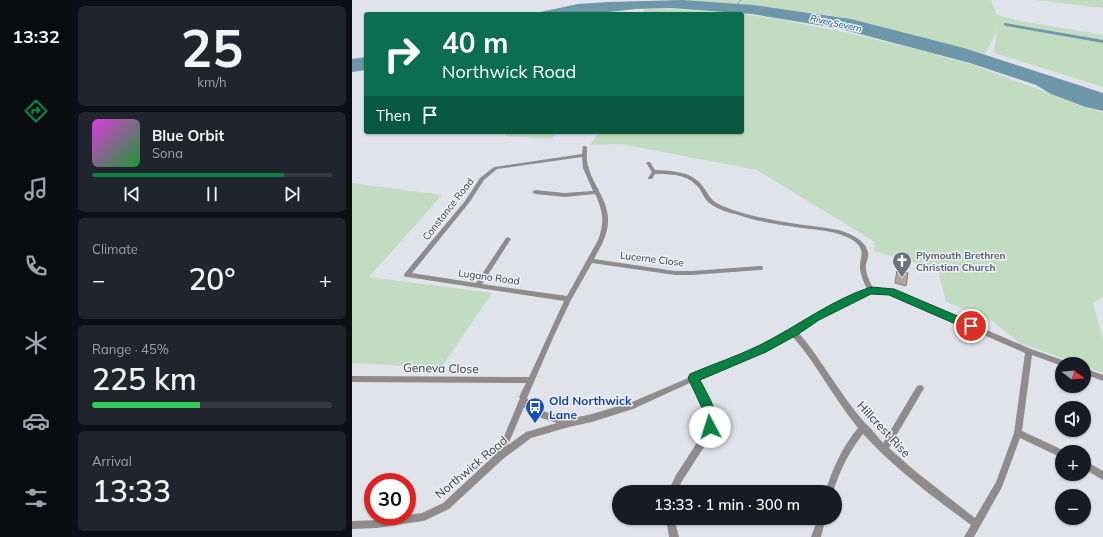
<!DOCTYPE html>
<meta charset="utf-8">
<style>
:root{--surface:#171b24;--page:#20242c;--text:#f1f3f6;--muted:#9ea1a6;--line:#363941;--accent:#0b8043}
body{margin:0;font-family:Mulish,sans-serif;background:var(--page);color:var(--text);height:100vh;display:flex;flex-direction:column;font-size:15px;white-space:nowrap}
*{box-sizing:border-box;margin:0}
p{font-size:13px;color:var(--muted)}
.icon{flex:none;width:22px;height:22px;fill:none;stroke:currentColor;stroke-width:2;stroke-linecap:round;stroke-linejoin:round}
.map{position:relative;flex:1;overflow:hidden}
.side{display:flex;flex-direction:column;gap:6px;padding:6px;background:#0d0f14;width:280px}
.side>*{flex:none}
.guide{position:absolute;left:12px;top:12px;width:380px;height:122px;border-radius:4px;box-shadow:0 1px 3px #0004;background:#0b6e4f;color:#fff;overflow:hidden}
.needle{width:26px;rotate:106deg}
.controls{position:absolute;left:703px;top:357px;display:grid;gap:8px}
.controls a{display:grid;place-items:center;width:36px;height:36px;border-radius:50%;background:var(--surface);box-shadow:0 1px 3px #0004;font-size:20px}
.speed{position:absolute;left:12px;top:473px;display:flex;gap:8px;font-size:20px;font-weight:700;text-align:center}
.speed>*{display:grid;place-content:center;width:52px;height:52px;border-radius:50%;background:var(--surface);box-shadow:0 1px 3px #0004;line-height:1}
.speed .limit{border:6px solid #d22;background:#fff;color:#111}
.pin{position:absolute;display:grid;place-items:center;width:34px;height:34px;color:#fff;margin:-17px;border:2px solid #fff;border-radius:50%;box-shadow:0 1px 4px #0007}
.me{position:absolute;width:44px;margin:-22px;rotate:355deg;stroke-linejoin:round;filter:drop-shadow(0 0 3px #0008)}
.turn{display:flex;align-items:center;gap:14px;height:84px;padding:0 12px;font-size:18px}
.turn .icon{width:52px;height:52px;stroke-width:2.5}
.turn b{display:block;font-size:28px;line-height:34px}
.then{display:flex;align-items:center;height:38px;padding:0 12px;background:#0003;gap:8px;font-size:15px}
.big{font-size:30px;font-weight:600;line-height:1.1}
.side .tile{flex:1;display:flex;flex-direction:column;justify-content:center;gap:6px;min-width:0;padding:0 14px;border-radius:6px;background:var(--page)}
.side .dial{align-items:center;gap:0}
.dial b{font-size:52px;line-height:1}
.song{display:flex;align-items:center;gap:12px}
.cover{width:48px;height:48px;border-radius:6px;background:linear-gradient(135deg,hsl(300 70% 55%),hsl(130 70% 35%))}
.played{height:4px;border-radius:2px;background:linear-gradient(90deg,var(--accent) 80%,var(--line) 80%)}
.keys{display:flex;justify-content:space-around;direction:ltr}
.heat{display:flex;justify-content:space-between;align-items:center;font-size:22px;direction:ltr}
.charge{height:6px;border-radius:3px;background:linear-gradient(90deg,#34c759 45%,var(--line) 0)}
.trip{position:absolute;left:260px;top:485px;width:230px;height:40px;border-radius:20px;background:var(--surface);box-shadow:0 1px 3px #0004;font-weight:600;line-height:40px;text-align:center}
main{display:flex;flex:1;min-height:0}
.tab-bar{display:flex;flex-direction:column;width:72px;justify-content:space-around;align-items:center;background:#090b0e;color:var(--muted)}
.tab-bar .icon{width:28px;height:28px}
.tab-bar .on{color:var(--accent)}
.tab-bar b{font-size:18px;color:var(--text)}
.map>svg:first-child{display:block}
</style>
<main>
<nav class="tab-bar">
<b>13:32</b>
<svg class="icon on" aria-label="directions" viewBox="0 0 24 24"><path d="M12 3l9 9-9 9-9-9zM9 14v-3h6M13 9l2 2-2 2"/></svg>
<svg class="icon" aria-label="music" viewBox="0 0 24 24"><path d="M9 18V5l10-2v13"/><circle cx="6" cy="18" r="3"/><circle cx="16" cy="16" r="3"/></svg>
<svg class="icon" aria-label="phone" viewBox="0 0 24 24"><path d="M5 4h4l2 5-3 2q2 4 5 5l2-3 5 2v4C11 20 4 13 5 4z"/></svg>
<svg class="icon" aria-label="climate" viewBox="0 0 24 24"><path d="M12 3v18M4 7l16 10M4 17L20 7"/></svg>
<svg class="icon" aria-label="car" viewBox="0 0 24 24"><path d="M5 17H2v-5l4-1 3-4h7l3 4 3 1v5h-3M9 17h6M6 11h13"/><circle cx="7" cy="17" r="2"/><circle cx="17" cy="17" r="2"/></svg>
<svg class="icon" aria-label="filters" viewBox="0 0 24 24"><path d="M4 7h16M4 17h16"/><circle cx="9" cy="7" r="2"/><circle cx="15" cy="17" r="2"/></svg>
</nav>
<section class="side">
<div class="tile dial"><b>25</b><p>km/h</p></div>
<div class="tile">
<div class="song"><i class="cover"></i><div><b>Blue Orbit</b><p>Sona</p></div></div>
<div class="played"></div>
<div class="keys"><svg class="icon" aria-label="previous" viewBox="0 0 24 24"><path d="M18 5L8 12l10 7zM5 5v14"/></svg><svg class="icon" aria-label="pause" viewBox="0 0 24 24"><path d="M8 5v14M16 5v14"/></svg><svg class="icon" aria-label="next" viewBox="0 0 24 24"><path d="M6 5l10 7-10 7zM19 5v14"/></svg></div>
</div>
<div class="tile"><p>Climate</p>
<div class="heat"><a>−</a><b class="big">20°</b><a>+</a></div>
</div>
<div class="tile"><p>Range · 45%</p><b class="big">225 km</b><div class="charge"></div></div>
<div class="tile"><p>Arrival</p><b class="big">13:33</b></div>
</section>
<div class="map">
<svg width="751" height="537" viewBox="0 0 751 537">
<rect width="100%" height="100%" fill="#e1e3eb"/>
<!-- green -->
<path fill="#c2dcc1" d="M331,0H640L639,1L645,15L668,21L751,35V40L651,24L654,26L751,43V87L642,53L645,30L633,54L499,19C443,9 387,4 331,0Z
M683,0H751V8Z
M293,9H318L384,14H293L291,10Z
M390,14L420,18L501,34L567,50L618,64L751,113V297L741,303L751,339V373L732,366V364H726L668,343L640,321L594,302L586,269L522,251L523,242L405,170L269,144L238,145L247,132H390Z
M156,132H204L200,139L153,136Z
M0,183L90,195L17,277L140,293L89,368L0,363Z"/>
<!-- water -->
<path fill="#6e97a9" d="M331,0L401,5L499,19L612,48L751,93V111L734,107L699,94L684,85L618,63L485,28L400,14L318,8L284,9L239,14H179L226,4L257,2Z
M653,23L751,40V43L654,26L651,24Z
M14,57V70L0,72V59Z"/>
<g fill="none" stroke-linecap="round" stroke-linejoin="round">
<!-- stream -->
<path stroke="#6e97a9" stroke-width="1" d="M384,5L389,0"/>
</g>
<!-- building -->
<path fill="#aea7a2" stroke="#87807c" d="M545,270L556,273L554,286L543,283Z"/>
<g fill="none" stroke-linecap="round" stroke-linejoin="round">
<!-- minor -->
<path fill="#908c8c" fill-rule="evenodd" d="M231,146H233L235,147C235,155 234,161 237,169C242,186 257,202 256,221C256,235 248,248 242,259L323,271H340L408,266H410L411,268L410,270H408L340,275H323L240,263L219,300L201,338L175,398L179,404L191,411L217,419L240,414L280,402L409,347L439,330L461,315L504,293L515,289C512,283 509,276 508,269C507,257 515,251 502,241C486,230 462,230 443,227C423,224 403,221 383,214C374,212 363,208 356,202C351,197 350,191 346,187C335,174 319,174 303,174L300,179H296V178L300,172L294,163L296,162H298L303,170C319,171 338,171 349,184C359,196 356,200 373,207C409,221 449,224 487,230C498,234 513,239 516,252C517,256 515,260 514,264C513,272 517,281 521,288L531,289L546,292L679,349L716,362L717,364H710V366L680,355L670,431L713,451V452H710V458L668,438L650,487L622,537H612L619,525C581,497 543,469 511,434C497,452 488,470 481,492H473C481,468 490,447 506,428C482,399 465,364 440,336L413,351L346,380L362,412V427L354,444L330,481L325,492H316L324,475L348,438L354,427V412L340,382L281,409L240,422L217,427L179,438L151,459L97,509L74,520L71,521L25,528L0,529V521L25,520L48,516H55V515L70,513L91,503L145,453L168,398L167,397L174,383L0,382V376L177,377L212,301L55,277H53L52,275L53,273L113,201L128,178L142,167L230,154ZM230,157L231,168L241,191L213,193L183,190L180,192L183,194L213,197L243,194C251,211 253,222 246,240L215,296L130,284L159,239L156,237L154,238L124,283L60,273L117,203L132,180L145,169ZM519,293H531L543,296L673,353L662,433L644,482L623,518L563,471L537,448L571,390L572,388L571,386L568,385L565,386L531,443C526,437 518,427 513,423C488,395 471,361 446,332C469,317 493,303 519,293ZM172,407C176,415 196,420 205,423L174,432L156,445Z
M732,368L751,375V381L732,374Z
M732,460L751,471V480L732,469Z
M314,518H322L327,537H317Z
M466,518H474L469,537H459Z"/>
</g>
<!-- route -->
<path fill="#0b8043" stroke="#07532c" d="M519,287L542,289L622,323L624,326L622,329L619,330L615,329L537,295L519,294L467,320L445,335L414,352L348,380C356,396 369,414 362,431L358,433L354,431L352,427V412L336,378L338,374C361,364 386,356 408,345C446,326 479,300 519,287Z"/>
<!-- icons -->
<defs>
<g id="church-pin" transform="scale(1)"><path d="M0 17L-7.5 6A9.5 9.5 0 1 1 7.5 6Z" fill="#6b7280" stroke="#eef0f8"/><path d="M-1.2-6h2.4v3.5h3.3v2.4h-3.3V6h-2.4V-.1h-3.3v-2.4h3.3Z" fill="#fff"/></g>
<g id="bus-pin" transform="scale(1)"><path d="M0 17L-7.5 6A9.5 9.5 0 1 1 7.5 6Z" fill="#1a4fb4" stroke="#eef0f8"/><path d="M-5-6H5V4H4V6H2V4H-2V6H-4V4H-5ZM-3.5-4V0h7V-4ZM-3.5 1.2v1.5H-2V1.2ZM2 1.2v1.5H3.5V1.2Z" fill="#fff"/></g>
</defs>
<g fill-rule="evenodd">
<use href="#church-pin" x="550" y="261"/>
<use href="#bus-pin" x="183" y="407"/>
</g>
<g text-anchor="middle" dominant-baseline="central" stroke-width="3" stroke-linejoin="round" paint-order="stroke">
<!-- far-water labels -->
<g font-size="9" font-style="italic" fill="#055974" stroke="#eef0f8">
<text transform="translate(484 23) rotate(12)">River Severn</text>
</g>
<!-- street labels -->
<g font-size="10" fill="#3a3b3e" stroke="#eef0f8">
<text transform="translate(96 209) rotate(-52)">Constance Road</text>
<text transform="translate(300 259) rotate(7)">Lucerne Close</text>
<text transform="translate(137 277) rotate(8)">Lugano Road</text>
</g>
<!-- worship labels -->
<g font-size="10" font-weight="bold" fill="#5b616d" stroke="#eef0f8" text-anchor="start">
<text x="564" y="255">Plymouth Brethren<tspan x="564" dy="12">Christian Church</tspan></text>
</g>
<!-- near-street labels -->
<g font-size="12" fill="#3a3b3e" stroke="#eef0f8">
<text transform="translate(89 368) rotate(1)">Geneva Close</text>
<text transform="translate(532 429) rotate(47)">Hillcrest Rise</text>
<text transform="translate(119 467) rotate(-40)">Northwick Road</text>
</g>
<!-- near-transit labels -->
<g font-size="12" font-weight="bold" fill="#164399" stroke="#eef0f8" text-anchor="start">
<text x="197" y="400">Old Northwick<tspan x="197" dy="14">Lane</tspan></text>
</g>
</g>
</svg>
<div class="controls">
<a><svg class="needle" viewBox="-14 -14 28 28"><path d="M0-13l5 13h-10z" fill="#e53935"/><path d="M0 13l5-13h-10z" fill="#9ea1a6"/></svg></a>
<a><svg class="icon" aria-label="sound" viewBox="0 0 24 24"><path d="M4 9h4l5-4v14l-5-4H4zM17 9q2 3 0 6"/></svg></a>
<a>+</a>
<a>−</a>
</div>
<div class="speed"><div class="limit">30</div></div>
<div class="pin" style="left:619px;top:326px;background:#d93025"><svg class="icon" aria-label="arrive" viewBox="0 0 24 24"><path d="M6 21V4h12l-3 4 3 4H6"/></svg></div>
<svg class="me" style="left:358px;top:427px" viewBox="-20 -20 40 40"><circle r="19" fill="#fff"/><path d="M0-13L10 11 0 6-10 11z" fill="#0b8043"/></svg>
<div class="trip">13:33 · 1 min · 300 m</div>
<div class="guide">
<div class="turn"><svg class="icon" aria-label="right" viewBox="0 0 24 24"><path d="M7 20v-9h11M14 6l5 5-5 5"/></svg><div><b>40 m</b>Northwick Road</div></div>
<div class="then">Then<svg class="icon" aria-label="arrive" viewBox="0 0 24 24"><path d="M6 21V4h12l-3 4 3 4H6"/></svg></div>
</div>
</div>
</main>
